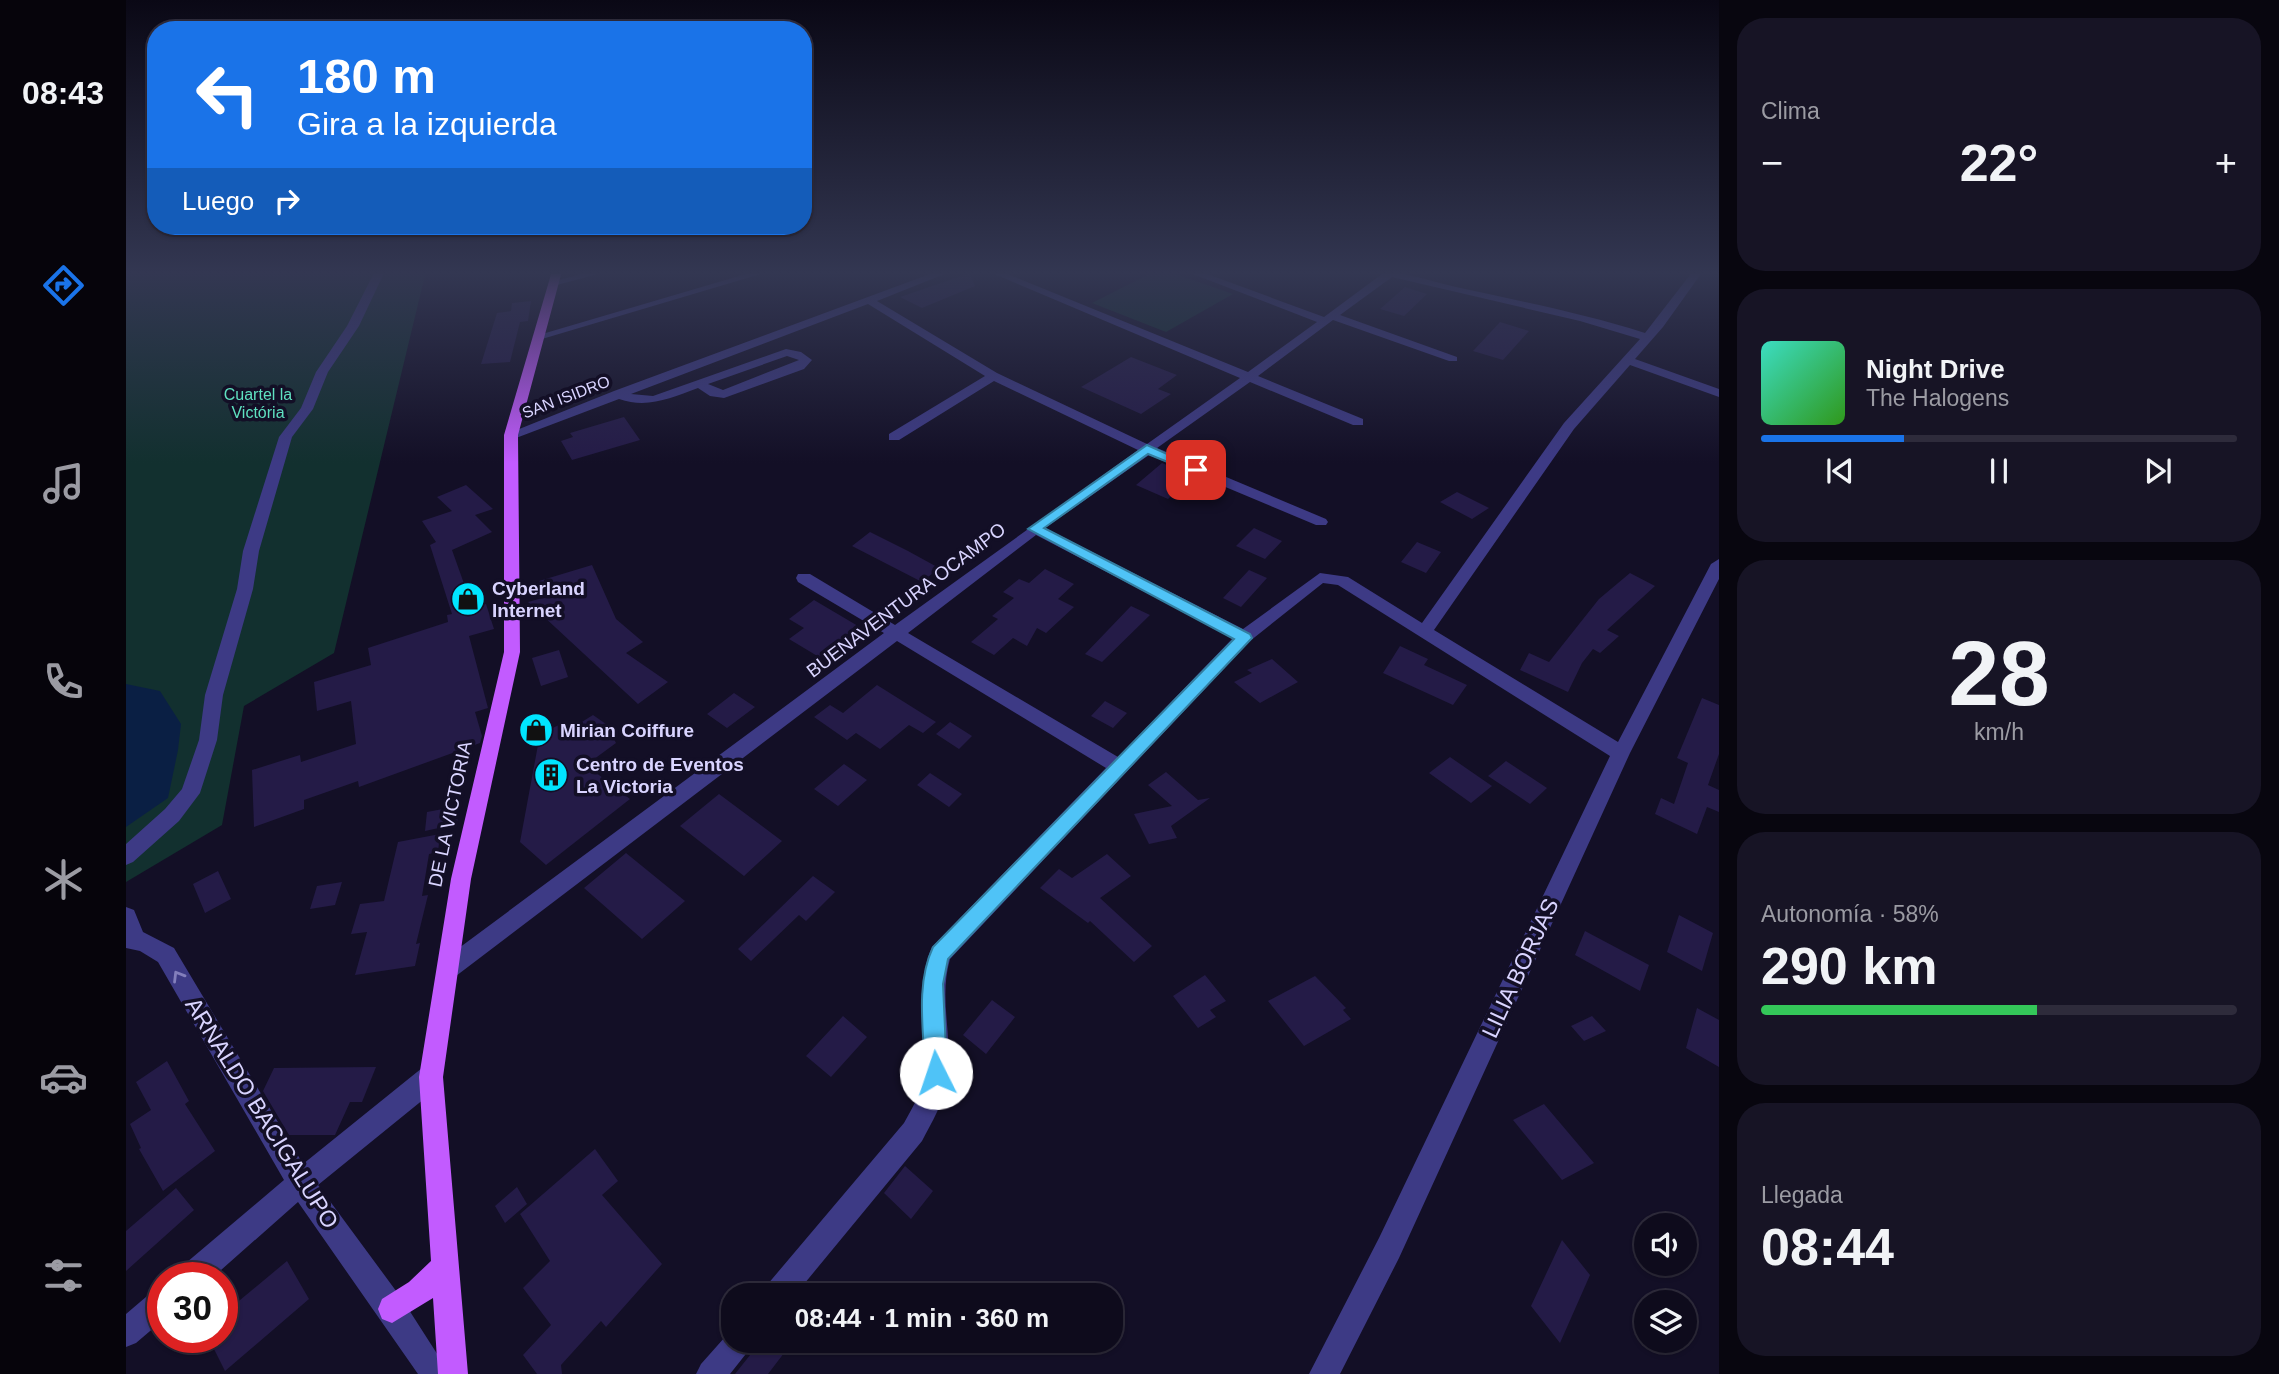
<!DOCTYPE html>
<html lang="es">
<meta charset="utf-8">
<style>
:root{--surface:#0e0b1c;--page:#171425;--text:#f1f3f6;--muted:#9b9ba3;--line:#2e2b3b;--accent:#1a73e8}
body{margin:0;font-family:Helvetica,sans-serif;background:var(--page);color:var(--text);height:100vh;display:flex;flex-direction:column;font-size:26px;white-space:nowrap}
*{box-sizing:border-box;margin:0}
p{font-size:23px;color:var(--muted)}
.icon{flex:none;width:38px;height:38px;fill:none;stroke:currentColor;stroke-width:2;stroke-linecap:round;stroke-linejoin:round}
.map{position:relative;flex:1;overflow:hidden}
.drawer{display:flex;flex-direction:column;gap:18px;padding:18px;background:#08060f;width:560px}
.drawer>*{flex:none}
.guide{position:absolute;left:21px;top:21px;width:665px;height:214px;border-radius:28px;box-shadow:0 2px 5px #0004,0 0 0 2px var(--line);background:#1a73e8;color:#fff;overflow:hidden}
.controls{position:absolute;left:1508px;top:1213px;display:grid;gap:14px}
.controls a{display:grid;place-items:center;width:63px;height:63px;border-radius:50%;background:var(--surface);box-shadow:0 2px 5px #0004,0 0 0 2px var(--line);font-size:35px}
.speed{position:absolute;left:21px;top:1262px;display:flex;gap:14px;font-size:35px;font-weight:700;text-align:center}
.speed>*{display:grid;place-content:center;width:91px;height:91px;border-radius:50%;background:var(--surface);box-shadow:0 2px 5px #0004,0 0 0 2px var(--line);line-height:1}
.speed .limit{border:10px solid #d22;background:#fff;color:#111}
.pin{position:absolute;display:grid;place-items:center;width:60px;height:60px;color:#fff;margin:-30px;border-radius:14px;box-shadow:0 4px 10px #0006}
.me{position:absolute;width:77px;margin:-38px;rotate:356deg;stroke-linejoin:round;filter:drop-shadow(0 0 5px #0008)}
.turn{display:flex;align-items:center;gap:24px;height:147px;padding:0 35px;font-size:32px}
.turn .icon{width:91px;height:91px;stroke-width:2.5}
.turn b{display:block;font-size:49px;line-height:60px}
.then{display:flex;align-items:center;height:66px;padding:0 35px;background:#0003;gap:14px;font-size:26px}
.big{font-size:52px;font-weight:600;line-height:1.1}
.drawer .widget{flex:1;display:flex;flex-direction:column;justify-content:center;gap:10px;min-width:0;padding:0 24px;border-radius:28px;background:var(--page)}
.drawer .dial{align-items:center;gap:0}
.dial b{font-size:91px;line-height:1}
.song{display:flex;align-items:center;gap:21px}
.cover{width:84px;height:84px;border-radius:10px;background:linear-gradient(135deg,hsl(170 70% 55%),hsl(110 70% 35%))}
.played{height:7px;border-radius:4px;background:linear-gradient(90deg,var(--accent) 30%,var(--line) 30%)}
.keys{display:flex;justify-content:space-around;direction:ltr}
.heat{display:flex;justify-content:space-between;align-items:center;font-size:38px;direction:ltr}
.charge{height:10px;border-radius:5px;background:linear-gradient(90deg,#34c759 58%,var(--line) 0)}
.trip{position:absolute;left:595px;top:1283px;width:402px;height:70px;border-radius:28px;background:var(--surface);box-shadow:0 2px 5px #0004,0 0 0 2px var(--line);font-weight:600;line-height:70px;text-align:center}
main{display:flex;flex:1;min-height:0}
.tab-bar{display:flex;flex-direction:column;width:126px;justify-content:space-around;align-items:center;background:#06040b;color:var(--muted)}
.tab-bar .icon{width:49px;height:49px}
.tab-bar .active{color:var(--accent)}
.tab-bar b{font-size:32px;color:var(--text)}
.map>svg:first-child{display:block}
</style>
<main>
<nav class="tab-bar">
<b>08:43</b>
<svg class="icon active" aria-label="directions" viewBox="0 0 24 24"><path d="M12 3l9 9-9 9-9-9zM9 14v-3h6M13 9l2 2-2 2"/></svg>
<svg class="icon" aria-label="music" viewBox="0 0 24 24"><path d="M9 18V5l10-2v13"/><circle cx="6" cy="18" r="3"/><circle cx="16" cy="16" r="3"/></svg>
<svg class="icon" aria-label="phone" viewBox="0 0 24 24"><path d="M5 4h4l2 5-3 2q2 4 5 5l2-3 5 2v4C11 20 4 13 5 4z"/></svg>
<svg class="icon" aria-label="climate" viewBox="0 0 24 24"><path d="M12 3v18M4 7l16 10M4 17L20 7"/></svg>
<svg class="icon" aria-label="car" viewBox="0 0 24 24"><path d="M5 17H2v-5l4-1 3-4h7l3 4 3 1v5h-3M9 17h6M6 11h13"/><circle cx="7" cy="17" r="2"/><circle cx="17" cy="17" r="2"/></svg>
<svg class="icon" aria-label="filters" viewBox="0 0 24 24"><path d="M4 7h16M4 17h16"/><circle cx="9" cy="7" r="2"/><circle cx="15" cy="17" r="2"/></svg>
</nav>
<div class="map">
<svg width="1593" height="1374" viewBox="0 0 1593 1374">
<rect width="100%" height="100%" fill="#130f26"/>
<!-- green -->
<path fill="#12302f" d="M0,271H300L208,653L118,706L96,825L0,882Z
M1029,271H1041L1107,294L1040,332L966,303Z"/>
<!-- water -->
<path fill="#0a1f44" d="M0,684L34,691L55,724L52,750L42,798L0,827Z"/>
<!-- building -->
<path fill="#241b47" d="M844,273L849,286L796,308L774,297Z
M1279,287L1301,294L1278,316L1254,309Z
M405,301L402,321L394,322L384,362L355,364L371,313L385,311L386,303Z
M1374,322L1403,331L1377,360L1347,351Z
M1005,357L1051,375L1032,389L1045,394L1015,414L955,387Z
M498,417L514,440L446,460L435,441L447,437L444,433Z
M1036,463L1067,476L1042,499L1010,485Z
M340,485L367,509L349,515L366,532L326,550L341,592L351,589L356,605L360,604L368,629L343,636L362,708L349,712L356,736L354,743L233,787L232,781L178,800V809L128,827L126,770L174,755L175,762L230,744L225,701L191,711L188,682L245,665L242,648L322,622L321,615L326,614L304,545L310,542L296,521L326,511L311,497Z
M1331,492L1363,508L1346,519L1314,502Z
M1128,528L1156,541L1139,559L1110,546Z
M744,532L782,551L813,568L796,582L726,546Z
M1291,542L1315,552L1300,573L1275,562Z
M466,565L490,619L517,642L500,653L542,682L512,704L402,602L420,597L413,581Z
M919,569L948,584L932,599L948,607L920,633L911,628L901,646L887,638L868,655L845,642L872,619L866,616L888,598L877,592L893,579L903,583Z
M1123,570L1141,578L1115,607L1097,598Z
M1504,573L1529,586L1481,630L1493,636L1474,653L1467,649L1456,663L1442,692L1394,670L1403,653L1423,662L1473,599Z
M688,600L732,626L693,657L663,639L678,628L663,619Z
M1005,606L1024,615L976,662L959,654Z
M1274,646L1302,659L1298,665L1341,685L1327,705L1257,673Z
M433,650L442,677L415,686L406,658Z
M1146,659L1172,682L1134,703L1108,682L1126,673L1121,670Z
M751,685L810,722L797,733L783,725L754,749L730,733L721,740L688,717L704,705L717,713Z
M608,693L629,707L601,728L581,714Z
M1576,698L1593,705V754L1582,785L1593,790V812L1581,807L1571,834L1529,814L1535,798L1548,804L1562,763L1551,758Z
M979,701L1001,713L987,728L965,716Z
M467,715L480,724L490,743L460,765L504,799L420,865L394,842L414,734L435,724L438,733Z
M824,722L846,736L833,749L810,734Z
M1324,757L1366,786L1345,803L1303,773Z
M1380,761L1421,788L1404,804L1362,776Z
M718,764L741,780L712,806L688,789Z
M1040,772L1072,800L1084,798L1045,826L1051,838L1023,844L1008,814L1046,806L1022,785Z
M804,773L836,794L823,807L791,785Z
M593,794L656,841L618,876L554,826Z
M333,806L331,824L299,831L301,812Z
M314,834L312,852L303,854L296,896L302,895L290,944L294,943L289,966L229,975L241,932L225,934L234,904L258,901L272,842Z
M500,853L559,901L516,939L458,888Z
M981,854L1005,876L974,898L1026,946L1008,962L964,921L962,923L914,888L933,869L946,878Z
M92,871L105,899L79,913L67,884Z
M687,876L709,892L680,921L673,915L625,961L612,949Z
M216,882L209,905L184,909L191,886Z
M1553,915L1587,933L1576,971L1541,952Z
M1459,931L1523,965L1514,991L1449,955Z
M1079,975L1100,1001L1084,1010L1090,1017L1072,1028L1047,996Z
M1189,976L1220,1008L1217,1010L1225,1019L1178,1046L1142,1001Z
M866,1000L889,1017L860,1054L837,1035Z
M1571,1008L1593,1020V1067L1560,1048Z
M717,1016L741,1037L705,1077L680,1056Z
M1466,1016L1480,1031L1458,1041L1445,1026Z
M41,1061L63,1101L59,1104L89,1151L37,1191L13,1149L15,1148L4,1124L25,1110L10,1082Z
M250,1067L236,1102H224L209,1135H163L137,1091L148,1068Z
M1418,1104L1468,1163L1436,1180L1387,1120Z
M469,1149L492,1181L476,1195L536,1264L480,1327L475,1321L435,1365L436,1374H411L397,1355L425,1325L397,1288L424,1261L394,1214Z
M779,1166L807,1191L785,1219L758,1193Z
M391,1187L401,1204L379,1223L369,1206Z
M50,1188L68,1210L0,1271V1231Z
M1436,1240L1464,1275L1434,1343L1405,1306Z
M161,1261L183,1299L99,1371L82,1337H96V1315Z
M636,1340H668L642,1374H609Z"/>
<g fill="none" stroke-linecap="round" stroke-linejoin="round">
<!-- minor -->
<path fill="#3d3a85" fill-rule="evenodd" d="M249,271H259L233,326L202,372L187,409L166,437L133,551L127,589L97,695L91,740L74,793L53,821L7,862L0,865V844L39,809L56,789L73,740L79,695L111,589L117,551L153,437L175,408L190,372L221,326Z
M466,271H483L427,286L422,283Z
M630,271H645L416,339L406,337Z
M812,271H826L751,301L871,373L1021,444L1114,378L861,271H874L1122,372L1191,322L1059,271H1073L1198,317L1256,274L1252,271C1277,271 1303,281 1330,287C1393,301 1457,313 1519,333L1567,271H1577L1537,327L1509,359L1593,389V397L1504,365L1448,429L1308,630L1492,742L1585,564L1593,559V579L1504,753L1273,1258L1214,1374H1183L1253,1238L1484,756L1212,585L1197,583L1124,641L824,959C812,1000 828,1040 821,1080C818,1102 806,1122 796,1141L669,1295H637L641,1285L778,1123C786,1108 795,1094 797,1078C804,1033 787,990 806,947L980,768L771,641L330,976L322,979L314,976L311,969L314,962L758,633L672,582L670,578L672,574H684L769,625L1012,450L868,381L773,440H763V434L859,376L742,304L505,394L527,396L660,349L675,352L686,360L678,369L598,398L584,396L572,388C544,398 522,409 493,399L390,438L385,439L378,435L488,391ZM1266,277L1454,321L1514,339L1438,423L1296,623L1222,577L1194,573L1117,629L919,528L1023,455L1190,525H1200L1202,522L1200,519L1031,448L1124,382L1227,425H1237V419L1132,376L1207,320L1323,361H1331V357L1214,315ZM661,356L673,360L597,390L582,384ZM910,535L1107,638L992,757L782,633Z
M0,907L8,910L17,932L48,948L177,1164L296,1068L305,1065L314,1068L317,1077L314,1086L192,1185L276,1299L324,1374H292L172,1202L86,1278H50L54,1268L158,1180L32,962L14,951L0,948Z
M37,1287V1320L10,1343L0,1347V1314L27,1291Z
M607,1328V1340H627L623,1350L604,1374H570L575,1364Z"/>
<!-- major -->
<path fill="#c25bff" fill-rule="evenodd" d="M426,271H436L392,435L394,652L345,879L317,1077L342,1374H312L307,1298L266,1323L256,1319L252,1309L256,1299L283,1282L305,1261L293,1077L325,879L378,652V435Z"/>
</g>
<!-- one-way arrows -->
<defs><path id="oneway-chevron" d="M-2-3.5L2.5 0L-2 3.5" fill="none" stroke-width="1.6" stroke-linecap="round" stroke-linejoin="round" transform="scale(1.75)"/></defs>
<use stroke="#837fbc" href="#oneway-chevron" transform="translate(52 976) rotate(-121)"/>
<!-- sky -->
<linearGradient id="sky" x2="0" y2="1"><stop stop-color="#0a0815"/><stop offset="0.59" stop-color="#333752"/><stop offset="1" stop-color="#333752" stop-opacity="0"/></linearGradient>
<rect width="1593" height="463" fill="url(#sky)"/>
<!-- route -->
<path fill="#4fc3f7" stroke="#337fa1" stroke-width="2" d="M1021,445L1077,470L1070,473L1066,472L1022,454L918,528L1124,634L1126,638L822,959L817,984L821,1073L818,1081L810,1084L802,1081L799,1073C798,1032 789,985 807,947L1108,639L902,529Z"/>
<!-- icons -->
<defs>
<g id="shop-disc" transform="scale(1.75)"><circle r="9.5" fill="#00e5ff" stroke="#130f26"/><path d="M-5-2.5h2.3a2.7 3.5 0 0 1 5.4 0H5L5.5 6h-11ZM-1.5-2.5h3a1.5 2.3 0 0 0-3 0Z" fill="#111"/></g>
<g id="building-disc" transform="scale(1.75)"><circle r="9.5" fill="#00e5ff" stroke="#130f26"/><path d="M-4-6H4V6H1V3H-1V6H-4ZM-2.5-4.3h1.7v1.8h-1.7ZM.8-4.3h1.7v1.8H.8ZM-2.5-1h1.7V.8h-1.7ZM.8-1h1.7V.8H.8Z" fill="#111"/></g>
</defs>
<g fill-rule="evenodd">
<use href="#shop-disc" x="342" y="599"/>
<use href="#shop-disc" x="410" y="730"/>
<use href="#building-disc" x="425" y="775"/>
</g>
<g text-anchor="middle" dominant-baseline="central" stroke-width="7" stroke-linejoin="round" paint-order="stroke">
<!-- far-park labels -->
<g font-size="16" fill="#5fe0c0" stroke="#130f26">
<text x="132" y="394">Cuartel la<tspan x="132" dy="18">Victória</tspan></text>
</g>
<!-- far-street labels -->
<g font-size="16" fill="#d9d4ff" stroke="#130f26">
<text transform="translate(440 397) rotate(-21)">SAN ISIDRO</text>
</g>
<!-- poi labels -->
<g font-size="19" font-weight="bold" fill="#d9d4ff" stroke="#130f26" text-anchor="start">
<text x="366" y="588">Cyberland<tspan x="366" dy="22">Internet</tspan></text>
<text x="434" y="730">Mirian Coiffure</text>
<text x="450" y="764">Centro de Eventos<tspan x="450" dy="22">La Victoria</tspan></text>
</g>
<!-- street labels -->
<g font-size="19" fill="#d9d4ff" stroke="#130f26">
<text transform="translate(780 600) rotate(-37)">BUENAVENTURA OCAMPO</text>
<text transform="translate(324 814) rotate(-78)">DE LA VICTORIA</text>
</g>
<!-- near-street labels -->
<g font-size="23" fill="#d9d4ff" stroke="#130f26">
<text transform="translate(1394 968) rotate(-65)">LILIA BORJAS</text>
<text transform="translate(136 1113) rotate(58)">ARNALDO BACIGALUPO</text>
</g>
</g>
</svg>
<div class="controls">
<a><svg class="icon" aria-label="sound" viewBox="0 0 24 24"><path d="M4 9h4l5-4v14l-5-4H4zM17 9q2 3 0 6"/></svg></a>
<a><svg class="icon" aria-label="layers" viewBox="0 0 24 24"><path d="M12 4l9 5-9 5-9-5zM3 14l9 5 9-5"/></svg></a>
</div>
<div class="speed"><div class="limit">30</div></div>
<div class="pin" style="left:1070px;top:470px;background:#d93025"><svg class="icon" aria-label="arrive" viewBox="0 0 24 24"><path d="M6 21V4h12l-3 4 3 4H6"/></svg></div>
<svg class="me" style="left:810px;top:1073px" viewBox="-20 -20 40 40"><circle r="19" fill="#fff"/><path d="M0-13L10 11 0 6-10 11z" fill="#4fc3f7"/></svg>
<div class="trip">08:44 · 1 min · 360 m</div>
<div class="guide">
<div class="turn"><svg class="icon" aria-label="left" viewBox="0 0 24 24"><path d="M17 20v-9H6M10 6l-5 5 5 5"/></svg><div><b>180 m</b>Gira a la izquierda</div></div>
<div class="then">Luego<svg class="icon" aria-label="right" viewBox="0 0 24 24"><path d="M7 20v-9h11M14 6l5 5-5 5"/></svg></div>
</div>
</div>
<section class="drawer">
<div class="widget"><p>Clima</p>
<div class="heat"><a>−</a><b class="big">22°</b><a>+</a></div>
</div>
<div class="widget">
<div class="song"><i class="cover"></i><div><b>Night Drive</b><p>The Halogens</p></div></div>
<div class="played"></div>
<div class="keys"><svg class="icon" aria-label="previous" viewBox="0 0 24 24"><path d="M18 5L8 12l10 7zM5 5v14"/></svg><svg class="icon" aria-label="pause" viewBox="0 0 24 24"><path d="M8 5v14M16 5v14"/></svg><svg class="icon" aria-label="next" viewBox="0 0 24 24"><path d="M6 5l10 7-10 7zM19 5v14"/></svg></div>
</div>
<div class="widget dial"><b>28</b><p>km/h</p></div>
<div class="widget"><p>Autonomía · 58%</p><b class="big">290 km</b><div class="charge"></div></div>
<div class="widget"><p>Llegada</p><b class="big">08:44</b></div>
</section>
</main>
